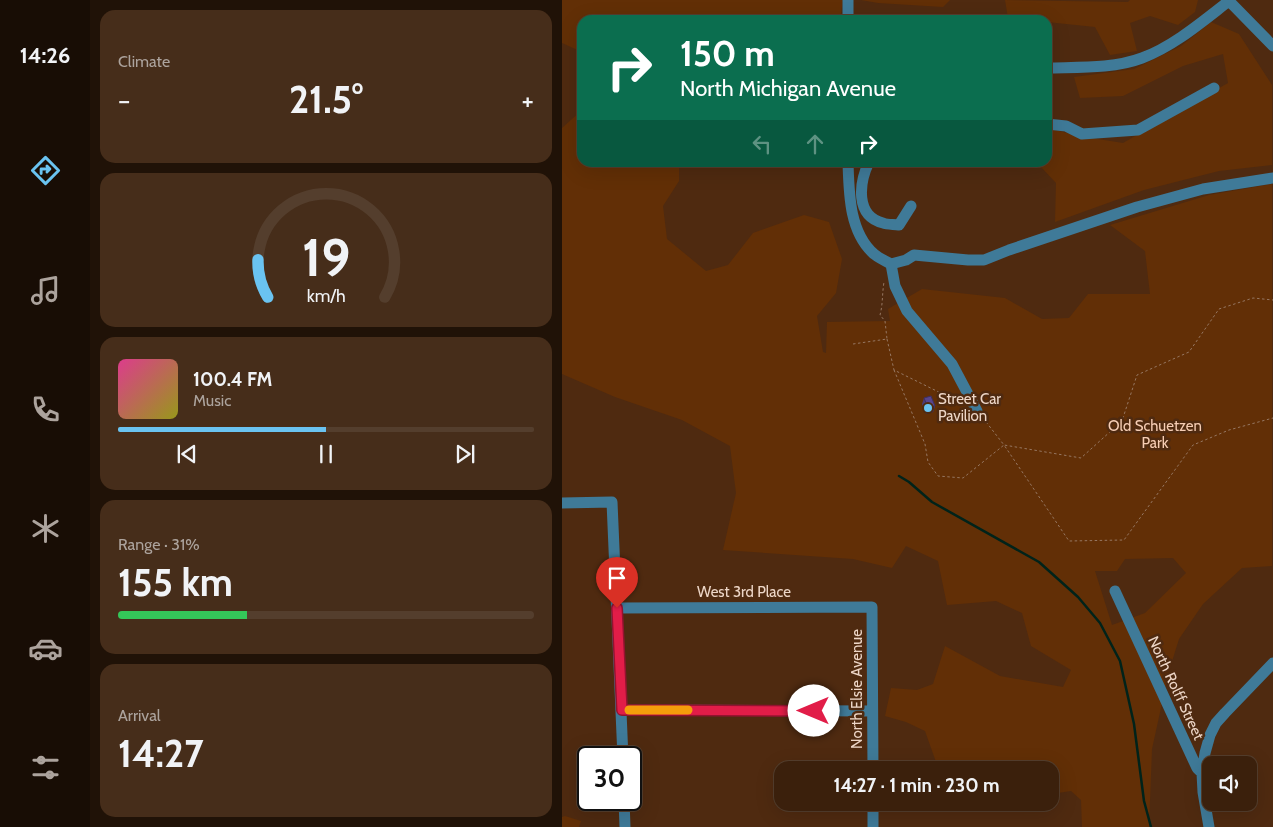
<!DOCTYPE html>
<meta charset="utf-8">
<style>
:root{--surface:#3b200c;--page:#462d1a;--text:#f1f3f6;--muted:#aca39d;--line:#543e2d;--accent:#6ac3f1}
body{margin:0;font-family:Cabin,sans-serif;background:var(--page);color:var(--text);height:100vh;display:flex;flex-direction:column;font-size:19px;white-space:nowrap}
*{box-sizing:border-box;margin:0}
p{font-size:16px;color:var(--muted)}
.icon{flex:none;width:28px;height:28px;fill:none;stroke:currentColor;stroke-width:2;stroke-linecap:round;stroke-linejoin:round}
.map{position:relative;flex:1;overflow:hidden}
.panel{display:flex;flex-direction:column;gap:10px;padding:10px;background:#201207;width:472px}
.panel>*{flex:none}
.hud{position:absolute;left:15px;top:15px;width:475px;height:152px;border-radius:15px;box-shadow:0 5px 20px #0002,0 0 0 1px var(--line);background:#0b6e4f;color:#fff;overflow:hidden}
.controls{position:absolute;left:640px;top:756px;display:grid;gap:10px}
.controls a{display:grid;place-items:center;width:55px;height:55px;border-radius:10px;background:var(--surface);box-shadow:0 5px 20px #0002,0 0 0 1px var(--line);font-size:25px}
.speed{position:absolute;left:15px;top:746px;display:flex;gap:10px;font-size:25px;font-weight:700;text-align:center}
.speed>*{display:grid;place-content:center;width:65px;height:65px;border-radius:50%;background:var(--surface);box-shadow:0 5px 20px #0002,0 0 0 1px var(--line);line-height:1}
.speed .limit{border:2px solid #111;border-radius:8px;background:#fff;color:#111}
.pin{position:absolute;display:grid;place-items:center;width:42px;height:42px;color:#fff;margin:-51px -21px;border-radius:50% 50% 50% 0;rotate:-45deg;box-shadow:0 0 5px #0007}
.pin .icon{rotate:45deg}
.me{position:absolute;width:55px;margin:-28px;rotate:270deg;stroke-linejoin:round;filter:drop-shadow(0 0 4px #0008)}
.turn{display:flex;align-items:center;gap:18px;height:105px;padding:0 20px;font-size:22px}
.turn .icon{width:65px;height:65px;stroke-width:2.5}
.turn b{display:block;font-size:35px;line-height:42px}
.lanes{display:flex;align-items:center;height:48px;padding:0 20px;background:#0003;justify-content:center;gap:25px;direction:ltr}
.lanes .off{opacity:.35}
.big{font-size:38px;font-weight:800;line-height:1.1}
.panel .card{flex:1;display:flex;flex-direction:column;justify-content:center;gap:8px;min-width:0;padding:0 18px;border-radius:15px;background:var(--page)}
.panel .dial{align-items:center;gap:0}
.dial svg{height:130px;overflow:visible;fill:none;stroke:var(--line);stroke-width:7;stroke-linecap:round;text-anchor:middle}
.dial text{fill:var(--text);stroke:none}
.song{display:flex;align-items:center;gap:15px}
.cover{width:60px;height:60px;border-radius:8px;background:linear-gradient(135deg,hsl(330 70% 55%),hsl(60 70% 35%))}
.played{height:5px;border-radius:2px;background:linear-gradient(90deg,var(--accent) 50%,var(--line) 50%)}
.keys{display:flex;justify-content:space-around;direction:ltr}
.heat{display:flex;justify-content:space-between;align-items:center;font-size:28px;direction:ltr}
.charge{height:8px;border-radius:4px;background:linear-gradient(90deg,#34c759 31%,var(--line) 0)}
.trip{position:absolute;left:212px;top:761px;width:285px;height:50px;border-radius:15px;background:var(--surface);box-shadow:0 5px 20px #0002,0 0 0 1px var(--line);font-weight:800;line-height:50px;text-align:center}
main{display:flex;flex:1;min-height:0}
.tab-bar{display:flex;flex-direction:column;width:90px;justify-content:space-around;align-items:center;background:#180d05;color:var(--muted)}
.tab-bar .icon{width:35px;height:35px}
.tab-bar .on{color:var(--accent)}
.tab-bar b{font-size:22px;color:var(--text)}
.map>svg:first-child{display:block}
</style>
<main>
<nav class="tab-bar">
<b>14:26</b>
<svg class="icon on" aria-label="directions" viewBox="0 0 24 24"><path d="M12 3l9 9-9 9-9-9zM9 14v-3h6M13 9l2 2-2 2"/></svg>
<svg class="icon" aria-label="music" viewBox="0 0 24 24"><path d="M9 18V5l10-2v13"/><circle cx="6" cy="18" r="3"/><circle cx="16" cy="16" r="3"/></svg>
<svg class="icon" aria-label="phone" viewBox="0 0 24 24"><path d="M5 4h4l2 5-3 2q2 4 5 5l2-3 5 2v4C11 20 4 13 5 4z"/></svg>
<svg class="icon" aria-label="climate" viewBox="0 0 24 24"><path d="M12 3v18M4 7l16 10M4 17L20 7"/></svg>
<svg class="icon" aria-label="car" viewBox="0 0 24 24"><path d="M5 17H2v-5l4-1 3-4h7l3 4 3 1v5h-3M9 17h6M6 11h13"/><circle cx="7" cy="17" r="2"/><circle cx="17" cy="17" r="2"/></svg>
<svg class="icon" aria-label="filters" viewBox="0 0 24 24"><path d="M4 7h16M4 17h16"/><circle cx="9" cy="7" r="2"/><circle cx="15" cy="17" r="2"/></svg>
</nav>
<section class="panel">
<div class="card"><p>Climate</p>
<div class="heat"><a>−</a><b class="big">21.5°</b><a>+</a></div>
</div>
<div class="card dial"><svg viewBox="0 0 100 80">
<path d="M14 69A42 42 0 1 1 86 69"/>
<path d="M14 69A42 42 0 0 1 8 46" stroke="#6ac3f1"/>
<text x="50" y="56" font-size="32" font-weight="700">19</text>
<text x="50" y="72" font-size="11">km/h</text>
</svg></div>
<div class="card">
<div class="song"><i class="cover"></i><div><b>100.4 FM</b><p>Music</p></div></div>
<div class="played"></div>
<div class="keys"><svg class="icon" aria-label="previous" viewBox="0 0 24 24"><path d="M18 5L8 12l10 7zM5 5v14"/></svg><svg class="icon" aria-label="pause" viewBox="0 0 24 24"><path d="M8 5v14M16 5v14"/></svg><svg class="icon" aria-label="next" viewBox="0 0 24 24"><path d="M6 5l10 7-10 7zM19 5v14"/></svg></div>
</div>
<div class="card"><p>Range · 31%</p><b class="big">155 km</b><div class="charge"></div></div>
<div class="card"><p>Arrival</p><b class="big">14:27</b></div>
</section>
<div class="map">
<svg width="711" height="827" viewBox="0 0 711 827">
<rect width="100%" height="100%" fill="#4f2a10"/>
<!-- green -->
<path fill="#622f06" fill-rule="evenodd" d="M0,0H281L278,19L20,20V52L0,43Z
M299,0H388L381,7L316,3Z
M443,0L566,2L568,0H636L633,12L616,25L588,16L568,23L575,51L548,55L533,27L485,22V20L446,18Z
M649,22L677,34L710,85V165L657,171L582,190L493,222L494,183L479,167L455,163L485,162V128L517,136L561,143L666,83L661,54L621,66L561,96L518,98L512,77L572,69L619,46Z
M20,110V162L117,163V181L101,206L105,239L144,271L166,265L191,233L242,215L267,222L280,259L274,293L255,316L261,352L264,353L265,322L328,321L326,309L360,289L443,298L480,319L507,318L526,294H588L583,251L548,225L647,195L710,184V566L680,568L641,604L617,639L607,671L590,749L587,827H520L519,800L509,791L489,794V770H386L374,762L363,731L344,722L323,716L329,688L355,690L371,684L383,646L438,676L501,687L509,670L469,646L460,613L434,601L385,605L376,561L344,546L330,568L291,559L161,550L174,493L168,446L120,420L53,397L0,374V128ZM611,558L624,573L583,613L550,625L533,571H555L563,559Z
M3,816L19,821L17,827H0V817Z"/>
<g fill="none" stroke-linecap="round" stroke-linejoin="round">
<!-- stream -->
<path stroke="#00231a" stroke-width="2.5" d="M337,476L347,482L370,502L477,562L516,597L538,623L558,661L572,724L582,801L589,827"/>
<!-- path -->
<path stroke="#967762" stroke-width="1" stroke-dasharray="2.5 2.5" stroke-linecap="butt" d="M325,339L332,370L399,403
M291,344L325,339L323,321L318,315C321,304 320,294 322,282
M332,370L363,444L366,462L376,476L401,478L442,445L507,541L562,540L631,445L667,430L711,418
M421,418L442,445L519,458L560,421L575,375L627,352L657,309L691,298L711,300"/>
<!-- minor -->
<path stroke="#3f7a98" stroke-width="11" d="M666,0L711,46
M286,20V0
M485,68C516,67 551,69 580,58C612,46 641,21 667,1
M485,124L504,126L520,134L576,130L652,88
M286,162C287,193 287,232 312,254C317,258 323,261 329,264L344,260L352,255L406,260H422L447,250L575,207L641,189L711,178
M307,162C297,183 293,216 321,223C326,225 332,224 337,225L349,206
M329,264L333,286L345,311L390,364L415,411
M0,503L50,502L61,758
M553,591L635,768L640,773
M55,608L310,607L311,770
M60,710L310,711
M62,800L63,827
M311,802V827
M647,827L641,792L640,773L643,753L648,735L654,723L663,713L711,663"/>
</g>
<!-- wall -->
<path fill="#4c3b78" d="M362,398L373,406L371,412L364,414L360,404Z"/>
<!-- shaded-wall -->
<path fill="#3e3062" d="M373,406L371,412L364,414L366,408Z"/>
<!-- building -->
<path fill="#58458c" stroke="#3e3062" d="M369,396L373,406L366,408L362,398Z"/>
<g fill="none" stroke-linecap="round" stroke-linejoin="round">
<!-- route casing -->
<g stroke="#92132f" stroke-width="12">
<path id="route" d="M55,608L60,710L252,711"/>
</g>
<!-- route -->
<use href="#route" stroke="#e11d48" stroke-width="9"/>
<!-- slow -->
<path stroke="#f59e0b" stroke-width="9" d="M67,710H126"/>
</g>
<!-- markers -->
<circle fill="#6ac3f1" stroke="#4f2a10" stroke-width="2" cx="366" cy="408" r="5"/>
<g text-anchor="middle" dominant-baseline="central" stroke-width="5" stroke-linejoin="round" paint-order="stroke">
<!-- poi labels -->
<g font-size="15" fill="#edd6c7" stroke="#4f2a10" text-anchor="start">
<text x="376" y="399">Street Car<tspan x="376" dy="17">Pavilion</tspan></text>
</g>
<!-- park labels -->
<g font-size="15" fill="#f6cdb4" stroke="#4f2a10">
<text x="593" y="426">Old Schuetzen<tspan x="593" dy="17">Park</tspan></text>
</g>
<!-- street labels -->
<g font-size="15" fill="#edd6c7" stroke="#4f2a10">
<text x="182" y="592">West 3rd Place</text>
<text transform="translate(614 688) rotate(65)">North Rolff Street</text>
<text transform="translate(295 689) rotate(-90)">North Elsie Avenue</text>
</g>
</g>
</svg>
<div class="controls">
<a><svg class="icon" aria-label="sound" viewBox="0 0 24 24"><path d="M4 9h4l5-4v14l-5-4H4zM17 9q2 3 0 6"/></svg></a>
</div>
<div class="speed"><div class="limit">30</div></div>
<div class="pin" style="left:55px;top:608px;background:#d93025"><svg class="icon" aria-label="arrive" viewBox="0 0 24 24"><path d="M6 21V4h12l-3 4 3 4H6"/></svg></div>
<svg class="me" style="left:252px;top:711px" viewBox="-20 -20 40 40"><circle r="19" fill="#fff"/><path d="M0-13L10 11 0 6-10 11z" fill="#e11d48"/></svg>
<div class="trip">14:27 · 1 min · 230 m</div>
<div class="hud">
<div class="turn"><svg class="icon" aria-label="right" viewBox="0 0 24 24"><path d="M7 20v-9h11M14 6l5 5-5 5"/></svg><div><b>150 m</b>North Michigan Avenue</div></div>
<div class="lanes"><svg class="icon off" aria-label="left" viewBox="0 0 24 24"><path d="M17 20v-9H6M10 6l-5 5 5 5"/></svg><svg class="icon off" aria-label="ahead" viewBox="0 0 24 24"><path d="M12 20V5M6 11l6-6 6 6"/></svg><svg class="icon" aria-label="right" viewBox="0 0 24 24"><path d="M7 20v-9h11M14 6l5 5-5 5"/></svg></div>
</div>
</div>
</main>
